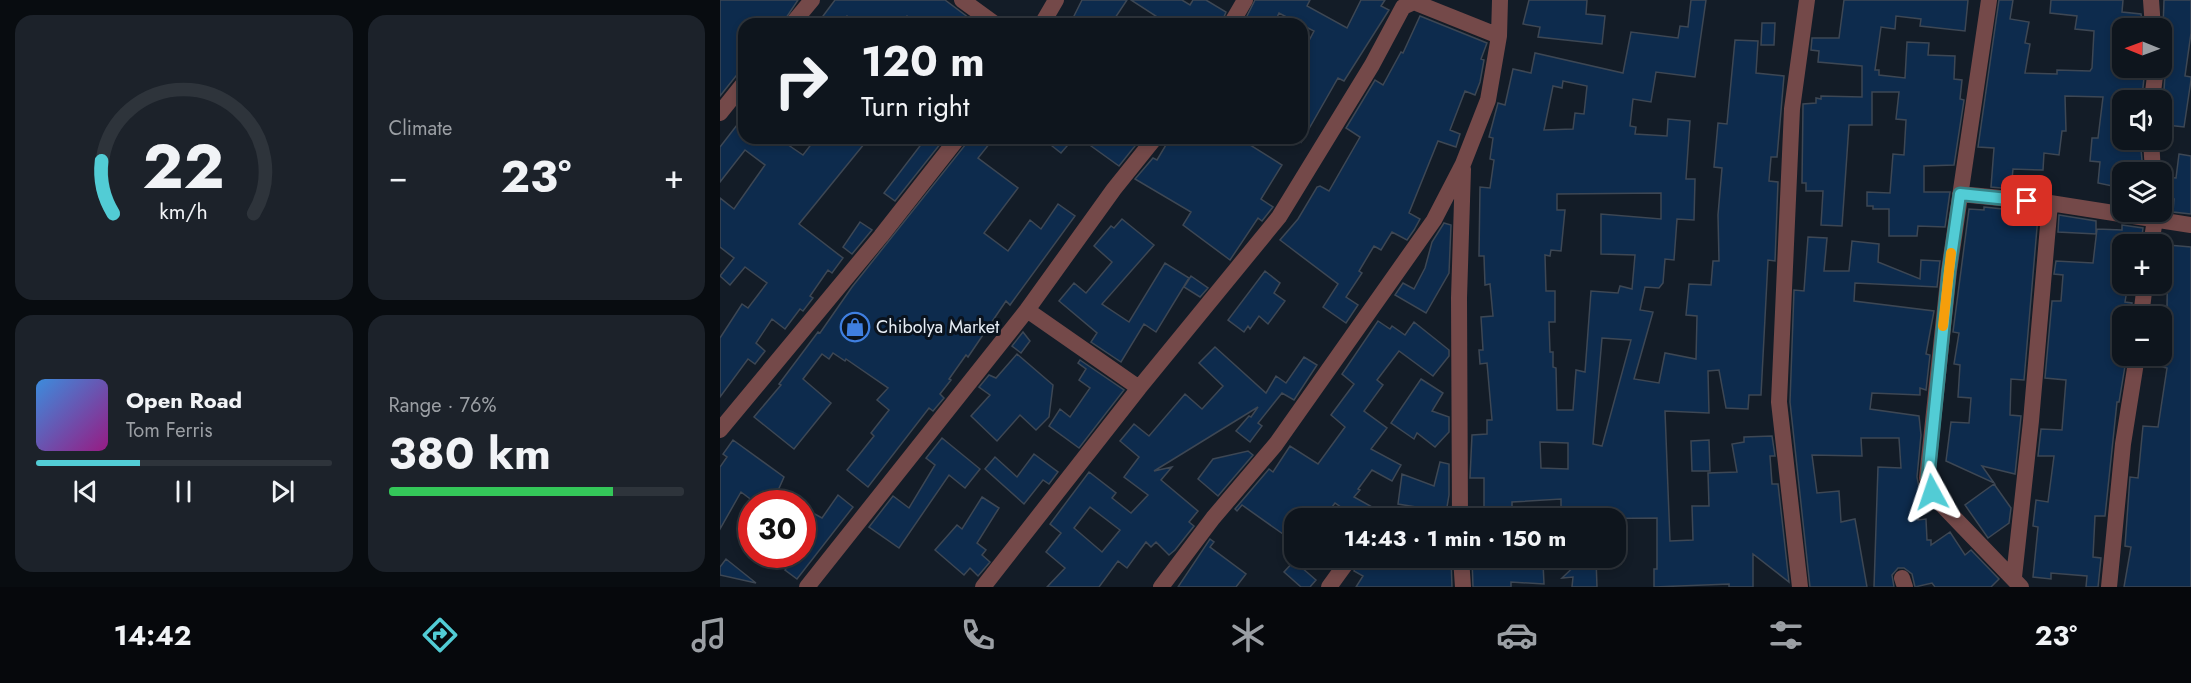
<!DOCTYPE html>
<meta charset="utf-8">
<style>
:root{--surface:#0e151d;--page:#1c222a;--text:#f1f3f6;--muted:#9b9fa4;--line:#2e343b;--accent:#52ccd5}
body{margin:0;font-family:Jost,sans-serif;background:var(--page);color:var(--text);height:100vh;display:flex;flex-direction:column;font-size:22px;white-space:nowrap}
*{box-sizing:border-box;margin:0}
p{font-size:20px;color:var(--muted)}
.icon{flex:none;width:33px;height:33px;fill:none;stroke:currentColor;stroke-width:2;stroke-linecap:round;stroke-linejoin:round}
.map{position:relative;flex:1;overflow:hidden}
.drawer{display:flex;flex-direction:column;gap:15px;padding:15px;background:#080c10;width:720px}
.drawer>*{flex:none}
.guide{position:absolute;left:18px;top:18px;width:570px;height:126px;border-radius:18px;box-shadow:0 3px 9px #0003,0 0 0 2px var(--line);background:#0e151d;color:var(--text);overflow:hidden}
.needle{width:39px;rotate:271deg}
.tools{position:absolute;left:1392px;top:18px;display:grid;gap:12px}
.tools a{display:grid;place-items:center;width:60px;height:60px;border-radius:12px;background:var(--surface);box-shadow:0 3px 9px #0003,0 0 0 2px var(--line);font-size:30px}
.speed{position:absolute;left:18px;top:490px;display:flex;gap:12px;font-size:30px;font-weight:700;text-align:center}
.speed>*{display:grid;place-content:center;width:78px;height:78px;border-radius:50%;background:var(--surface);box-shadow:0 3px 9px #0003,0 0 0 2px var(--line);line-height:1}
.speed .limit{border:9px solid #d22;background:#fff;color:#111}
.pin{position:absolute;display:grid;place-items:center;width:51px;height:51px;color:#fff;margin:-26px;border-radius:12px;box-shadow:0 3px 9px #0006}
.me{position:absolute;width:66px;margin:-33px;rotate:355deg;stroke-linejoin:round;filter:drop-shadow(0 0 4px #0008)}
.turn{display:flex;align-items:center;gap:21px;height:126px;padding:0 24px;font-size:27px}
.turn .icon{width:78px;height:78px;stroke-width:2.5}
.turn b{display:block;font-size:42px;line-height:51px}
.big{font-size:45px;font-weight:700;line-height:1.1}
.drawer .card{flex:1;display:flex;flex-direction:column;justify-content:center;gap:9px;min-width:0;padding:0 21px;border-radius:18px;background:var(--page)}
.drawer .dial{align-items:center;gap:0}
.dial svg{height:156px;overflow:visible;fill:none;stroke:var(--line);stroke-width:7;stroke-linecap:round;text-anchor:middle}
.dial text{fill:var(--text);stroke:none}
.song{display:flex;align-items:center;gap:18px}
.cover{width:72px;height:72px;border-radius:9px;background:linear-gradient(135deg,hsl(210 70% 55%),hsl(310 70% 35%))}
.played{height:6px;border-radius:3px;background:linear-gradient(90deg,var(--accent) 35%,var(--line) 35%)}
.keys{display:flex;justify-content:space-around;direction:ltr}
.heat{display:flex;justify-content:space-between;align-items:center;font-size:33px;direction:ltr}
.charge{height:9px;border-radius:4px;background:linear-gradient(90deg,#34c759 76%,var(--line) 0)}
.drawer .tiles{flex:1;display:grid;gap:15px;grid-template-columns:repeat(2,1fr)}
.trip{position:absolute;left:564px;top:508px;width:342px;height:60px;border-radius:18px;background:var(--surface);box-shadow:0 3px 9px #0003,0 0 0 2px var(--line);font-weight:700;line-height:60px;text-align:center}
.dock{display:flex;height:96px;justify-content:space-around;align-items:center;background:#06080c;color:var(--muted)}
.dock .icon{width:42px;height:42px}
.dock .on{color:var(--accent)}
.dock b{font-size:27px;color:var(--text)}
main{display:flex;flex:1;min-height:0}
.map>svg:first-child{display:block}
</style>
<main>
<section class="drawer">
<div class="tiles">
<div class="card dial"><svg viewBox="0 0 100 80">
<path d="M14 69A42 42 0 1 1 86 69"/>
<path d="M14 69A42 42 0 0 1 8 42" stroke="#52ccd5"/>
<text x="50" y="56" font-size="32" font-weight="700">22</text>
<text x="50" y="72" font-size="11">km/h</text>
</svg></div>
<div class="card"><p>Climate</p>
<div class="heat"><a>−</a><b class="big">23°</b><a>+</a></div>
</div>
<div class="card">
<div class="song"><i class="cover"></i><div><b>Open Road</b><p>Tom Ferris</p></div></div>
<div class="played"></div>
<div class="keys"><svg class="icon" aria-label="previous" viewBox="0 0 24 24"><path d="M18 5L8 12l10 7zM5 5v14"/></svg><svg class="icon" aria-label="pause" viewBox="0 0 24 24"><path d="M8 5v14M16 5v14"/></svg><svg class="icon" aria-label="next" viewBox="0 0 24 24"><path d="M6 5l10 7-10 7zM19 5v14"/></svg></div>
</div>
<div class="card"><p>Range · 76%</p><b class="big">380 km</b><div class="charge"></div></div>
</div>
</section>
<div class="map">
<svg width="1471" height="587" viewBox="0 0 1471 587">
<rect width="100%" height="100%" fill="#131c27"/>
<!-- building -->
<path fill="#0d2b4d" stroke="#3d4754" stroke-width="1.5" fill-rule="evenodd" d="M0,0H78L62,24H24V66L0,96Z
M115,0H225L257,24H197L187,16L181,24H138L127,16L121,24H97Z
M362,0H407L391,24H350Z
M411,0H462L470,5L473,0H486L506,12L501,24H448Z
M535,0H590L587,6L627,28L641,0H665L661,6L669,10L624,81L618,78L582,141V54L594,31L559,13L554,24H523Z
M809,0H867L866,14L885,16L882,44L818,37L820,27L803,24Z
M971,0H986L975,77L936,72L931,102L913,99L910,126L916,127L915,134L947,136L948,119L970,121L966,179H975L974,220L957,219L954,260L945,259L943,283L939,288L925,287L920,310L933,312L914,379L939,383L945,353L976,359L977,316L966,315L969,284L991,285L993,261H999L998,215L1002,168L994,167L998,123L1007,124L1015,40L1038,41L1036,73L1064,76L1057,157H1051L1049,181L1058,182L1055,261L1048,260L1041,395H1029L1028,409L1006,408L999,370L988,371L989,413L945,411L950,541L973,540L972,506H989L988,473L1017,472L1012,444L1024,442V437L1052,436L1055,456H1050L1052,484H1058L1069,582L1033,554V587H1009V584L934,587V569H937V518L845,519V513H841V499L792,502V508L764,509V478H750L752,435L767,434V420H772L767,363L760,364L759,350H763L761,317L773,316L770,284L765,285L764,256H759L760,187L770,188L774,160L770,159L773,138L769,137L778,103L785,105L793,69L811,73L815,53L903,73L911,32L958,38L960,26L968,27ZM843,81L867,86L864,114L855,113L853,129L824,130L833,86L842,88ZM941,193V219L881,214V254L915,255L912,289L900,286L898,293L871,291L865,372L856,370L853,410H837L836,368L833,367V352H830L829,322H835V291H826L825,255L830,256L831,250L841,251L845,210H837V194ZM882,338L911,340L882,446L873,444ZM820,442L848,443V469L821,468Z
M1124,0H1248L1245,31L1200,26L1201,19L1176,16L1175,29L1161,27L1155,70H1159V75L1185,78L1187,42L1209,43L1208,55L1235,56L1234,79L1242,80L1240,99L1244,100L1234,165L1204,166V192H1230L1225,227L1198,226L1197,236H1169V209H1153V206H1147V192L1170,193L1173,154L1184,155L1186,120L1176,119L1179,92H1152V125H1129L1122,226L1101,225L1103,191H1086V183H1082L1083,104L1096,103V98L1101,99V96L1142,97V66L1098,62L1099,51L1091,50L1092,38H1119Z
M1279,0H1293L1290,19L1309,22L1305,43L1310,44L1305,73L1337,74V70L1370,71L1372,68L1374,31L1355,29L1357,16L1330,13L1331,0H1403L1402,12L1421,14L1423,28H1402V68H1425L1422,97L1402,92V146L1421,149L1423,172H1402V188L1378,183L1380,162L1370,161L1372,138H1378L1383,97L1345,96L1346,131H1342L1339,155L1324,153L1323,170L1293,169L1291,189L1271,187L1274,148L1258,147Z
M1444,0H1471V33L1465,76L1471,77V80L1464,127L1447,125L1448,119L1442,118L1448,33H1445L1443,28Z
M700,16L767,43L761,59L764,60L760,82L755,95L745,91L730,130L740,134L736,147L718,141L689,213L700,219L694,230L687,240L672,232L661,250L654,246L639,271L642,273L626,297L638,305L626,323L603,307L618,284L560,240L578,219L597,187L600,186L609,191L640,137L626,128L655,80L663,85L681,52L683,53Z
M1042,23H1055L1054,45H1041Z
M24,116V138H58L83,155L96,138H149L79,224L123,258L112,273L108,270L90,296L93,298L83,311L80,309L65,329L52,319L36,343L45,351L35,364L28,359L0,397V338L22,304L28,308L47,283L25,267L10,285L0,276L14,258L0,247V198L14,209L45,165L25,150L0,182V147Z
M206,138H225L175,201L164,193Z
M248,138H274L258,158L298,188L264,233L288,251L310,220L321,229L338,204L355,216L290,305L286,301L248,357L246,355L229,379L231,380L220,394L224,398L213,411L209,408L148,487L127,470L154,436L151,433L169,410L157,400L168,388L126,359L125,361L113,353L109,359L102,354L83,379L111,403L74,449L34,417L61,385L59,384L98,332L100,333L132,287L246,144Z
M322,138H354L341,153Z
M360,138H413L410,143L415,146L399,166Z
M450,138H519L562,165L541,199L553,207L542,221L538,218L510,260L463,225L471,212L415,179L433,158L437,160Z
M1459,154L1471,156V214L1453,212L1454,199L1443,198L1444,177L1456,178Z
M1264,207L1292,210L1291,215L1318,216L1304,380L1291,379L1290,415L1301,416L1295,474L1262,466L1274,483L1226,461L1231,422L1249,423L1251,398L1238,397L1240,365L1234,364L1239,333L1233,332L1249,209L1264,210Z
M1339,215L1376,221V234L1338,232Z
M402,219L434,245L382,304L409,322L445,263L469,278L436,332L424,324L401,362L371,342L377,333L339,301L354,283L366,293L392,262L374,246L391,226L394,228Z
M140,222L152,230L132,254L123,247Z
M724,223L731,225L729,273L706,313L675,295L683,283L694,289L705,268L712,242Z
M1402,225L1423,228L1421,244L1402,243V284H1408L1405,302L1412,303L1411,316H1402V333L1400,332L1398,359L1406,360L1399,402H1397L1385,516H1375L1373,557L1381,558L1378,587H1366L1367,576L1331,573V579L1313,577L1318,527L1313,526L1316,500L1328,502L1334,456H1318L1321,429L1342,430L1346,380L1325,378L1332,301H1341L1343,275L1334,274L1336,261L1373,263L1377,229L1402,230Z
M1088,237L1107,238L1104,271H1129L1132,241L1159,244L1158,262L1200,279L1201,260L1220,261L1217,287L1135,283L1134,301L1214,311L1206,354L1210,355L1206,390L1200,388V395L1152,393L1150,409L1199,416L1201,435L1197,477L1199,487L1198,520L1206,519L1207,540H1211V545L1230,532L1245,555L1251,550L1279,579L1271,587H1215L1212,583L1195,587L1192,574L1184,568H1178L1172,575L1174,587H1154L1158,467L1181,468L1179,438H1141L1142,456L1092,455L1097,493L1119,491L1121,522L1135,519L1147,587H1090L1070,402L1074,290L1084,291Z
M1448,245L1471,247V587H1404L1411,547L1405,546L1410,477L1418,478L1423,426L1438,427L1447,368L1442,367V308H1447Z
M545,271L560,283L554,293L565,301L548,324L539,316L530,329L528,326L524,332L508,320Z
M471,276L488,288L480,297L464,287Z
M658,321L670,329L672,326L685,335L694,322L729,350V356L713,376L679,351L657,380L663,385L644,411L667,428L651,449L681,465L672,481L652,470L638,489L640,490L634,497L654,508L648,519H638L615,503L603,519H574V532L568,527L563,534L522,505L517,511L515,509L549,469L553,472L570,446L598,464L625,427L611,415L634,384L622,374Z
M303,332L310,341L301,353L292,346Z
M495,347L546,393L556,376L566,383L584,357L597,365L574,400L562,393L538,423L542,426L530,442L516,431L529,416L531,417L538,407L434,471L452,467L441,480L478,511L469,522L474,526L455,550L449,555L436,542L431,547L426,542L407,568L398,561L379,587H327L345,568L326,552L341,533L330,524L369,472L396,493L392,498L411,513L428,495L404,477L419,457L400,441L414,424L429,436L465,394L482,409L503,386L479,363ZM370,507L400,530L382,552L354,528Z
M297,354L333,385L329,417L316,430L300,415L277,441L251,416L270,395L259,387L269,375L276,378Z
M360,360L404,390L359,448L329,426L340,409L350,417L370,388L359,380L366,369L358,363Z
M701,379L723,393L712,411L729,417V432L715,447L697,433L694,439L671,423Z
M222,438L260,469L245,488L229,475L179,548L149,527L173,496L189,508L215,465L206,458Z
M13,440L64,477L52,504H37L21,492L0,529V467L7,457L3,454Z
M989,440L990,471H972L971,441Z
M528,451L533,455L498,496L478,479L493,459Z
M314,454L338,472L329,484L323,480L304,504L265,469L275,457L297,477Z
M720,462L729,464V495L725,519H694L697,507L678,504L682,474L714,486Z
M1274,484L1291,508L1289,523L1268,538L1245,505Z
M118,495L133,507L77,579L65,570L75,555H82V507L102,518Z
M262,497L279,508L257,543L266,550L262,555L270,562L258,576L250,568L244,575L215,550L237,525L242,529Z
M490,539L494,542L490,547L526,574L516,587H458Z
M640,558H677L700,567V558H731L732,587H636L643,576L634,571Z
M752,558H811V563H823L824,584L791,582V587H753Z
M863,558H876L877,587H852L853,577L842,578Z
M6,559L36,583L0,575V567Z
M574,561L596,580L590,587H581L564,572Z"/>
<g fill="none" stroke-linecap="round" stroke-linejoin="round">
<!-- minor -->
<path stroke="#744949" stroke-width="16" d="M242,0L275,24
M1269,0L1229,271L1207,478L1212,492L1223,506L1301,587
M1431,0L1433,28
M72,24L92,0
M322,24L336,0
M511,24L525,0
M1432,100L1436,68
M0,113L24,83
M1431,140L1433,172
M1240,194L1330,203L1471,225
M1431,244L1435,220
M1421,316L1425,284
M419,388L559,217L652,65L683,7L694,2L779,36
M0,430L161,236L238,138
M740,519L739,298L743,169
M741,558L743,587
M1294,577L1311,421L1330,203
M1182,578L1185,587
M87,587L307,310L394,189L435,138
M263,587L419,388L307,310
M441,587L493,518L556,444L714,220L743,164L768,100L779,36L780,0
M609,587L630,558
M1080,587L1059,402L1072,109L1087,0
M1389,587L1403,444L1417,356"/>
</g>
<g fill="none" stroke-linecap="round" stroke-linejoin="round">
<!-- route casing -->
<g stroke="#35858a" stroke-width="15">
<path id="route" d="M1212,492L1208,478L1229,271L1240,194L1307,201"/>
</g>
<!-- route -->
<use href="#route" stroke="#52ccd5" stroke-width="10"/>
<!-- slow -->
<path stroke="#f59e0b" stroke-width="10" d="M1223,326L1231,253"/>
</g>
<!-- icons -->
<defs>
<g id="shop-ring" transform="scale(1.5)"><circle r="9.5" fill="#0a131e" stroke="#3f7fe0" stroke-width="1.5"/><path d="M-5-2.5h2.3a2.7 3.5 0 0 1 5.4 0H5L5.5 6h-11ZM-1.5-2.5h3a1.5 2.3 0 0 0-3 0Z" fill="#3f7fe0"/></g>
</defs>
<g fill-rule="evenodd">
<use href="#shop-ring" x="135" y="327"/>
</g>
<g text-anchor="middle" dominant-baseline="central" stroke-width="6" stroke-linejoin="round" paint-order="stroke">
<!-- poi labels -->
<g font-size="18" fill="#e6edf5" stroke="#0a131e" text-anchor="start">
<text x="156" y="327">Chibolya Market</text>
</g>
</g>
</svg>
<div class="tools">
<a><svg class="needle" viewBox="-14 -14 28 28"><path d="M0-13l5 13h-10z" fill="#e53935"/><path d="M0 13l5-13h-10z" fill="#9b9fa4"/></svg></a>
<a><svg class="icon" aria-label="sound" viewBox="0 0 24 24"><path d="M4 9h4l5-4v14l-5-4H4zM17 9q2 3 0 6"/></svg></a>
<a><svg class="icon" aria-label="layers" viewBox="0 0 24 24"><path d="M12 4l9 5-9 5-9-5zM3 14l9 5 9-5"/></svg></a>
<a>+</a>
<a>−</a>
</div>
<div class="speed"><div class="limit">30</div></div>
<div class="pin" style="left:1307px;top:201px;background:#d93025"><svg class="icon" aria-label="arrive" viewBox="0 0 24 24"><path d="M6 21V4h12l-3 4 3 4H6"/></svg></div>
<svg class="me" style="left:1212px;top:492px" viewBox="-20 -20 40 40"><path d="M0-17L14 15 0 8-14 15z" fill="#52ccd5" stroke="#fff" stroke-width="4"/></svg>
<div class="trip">14:43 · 1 min · 150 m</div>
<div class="guide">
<div class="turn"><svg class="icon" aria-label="right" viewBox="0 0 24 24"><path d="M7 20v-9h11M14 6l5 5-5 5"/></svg><div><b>120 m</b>Turn right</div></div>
</div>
</div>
</main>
<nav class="dock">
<b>14:42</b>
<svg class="icon on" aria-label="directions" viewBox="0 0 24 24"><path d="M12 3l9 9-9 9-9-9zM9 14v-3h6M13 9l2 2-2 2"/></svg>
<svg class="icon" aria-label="music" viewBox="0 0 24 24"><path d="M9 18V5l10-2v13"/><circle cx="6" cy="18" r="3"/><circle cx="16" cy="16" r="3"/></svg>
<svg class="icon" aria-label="phone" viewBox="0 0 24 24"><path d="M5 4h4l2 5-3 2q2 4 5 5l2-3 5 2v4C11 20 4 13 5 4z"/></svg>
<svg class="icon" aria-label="climate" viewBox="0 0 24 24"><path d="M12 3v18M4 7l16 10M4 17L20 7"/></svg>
<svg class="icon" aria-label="car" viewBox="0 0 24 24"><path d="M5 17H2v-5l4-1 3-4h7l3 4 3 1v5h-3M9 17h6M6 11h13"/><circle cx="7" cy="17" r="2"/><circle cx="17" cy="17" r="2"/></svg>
<svg class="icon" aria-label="filters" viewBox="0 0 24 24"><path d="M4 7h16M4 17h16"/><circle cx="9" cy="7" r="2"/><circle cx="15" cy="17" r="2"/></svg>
<b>23°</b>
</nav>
